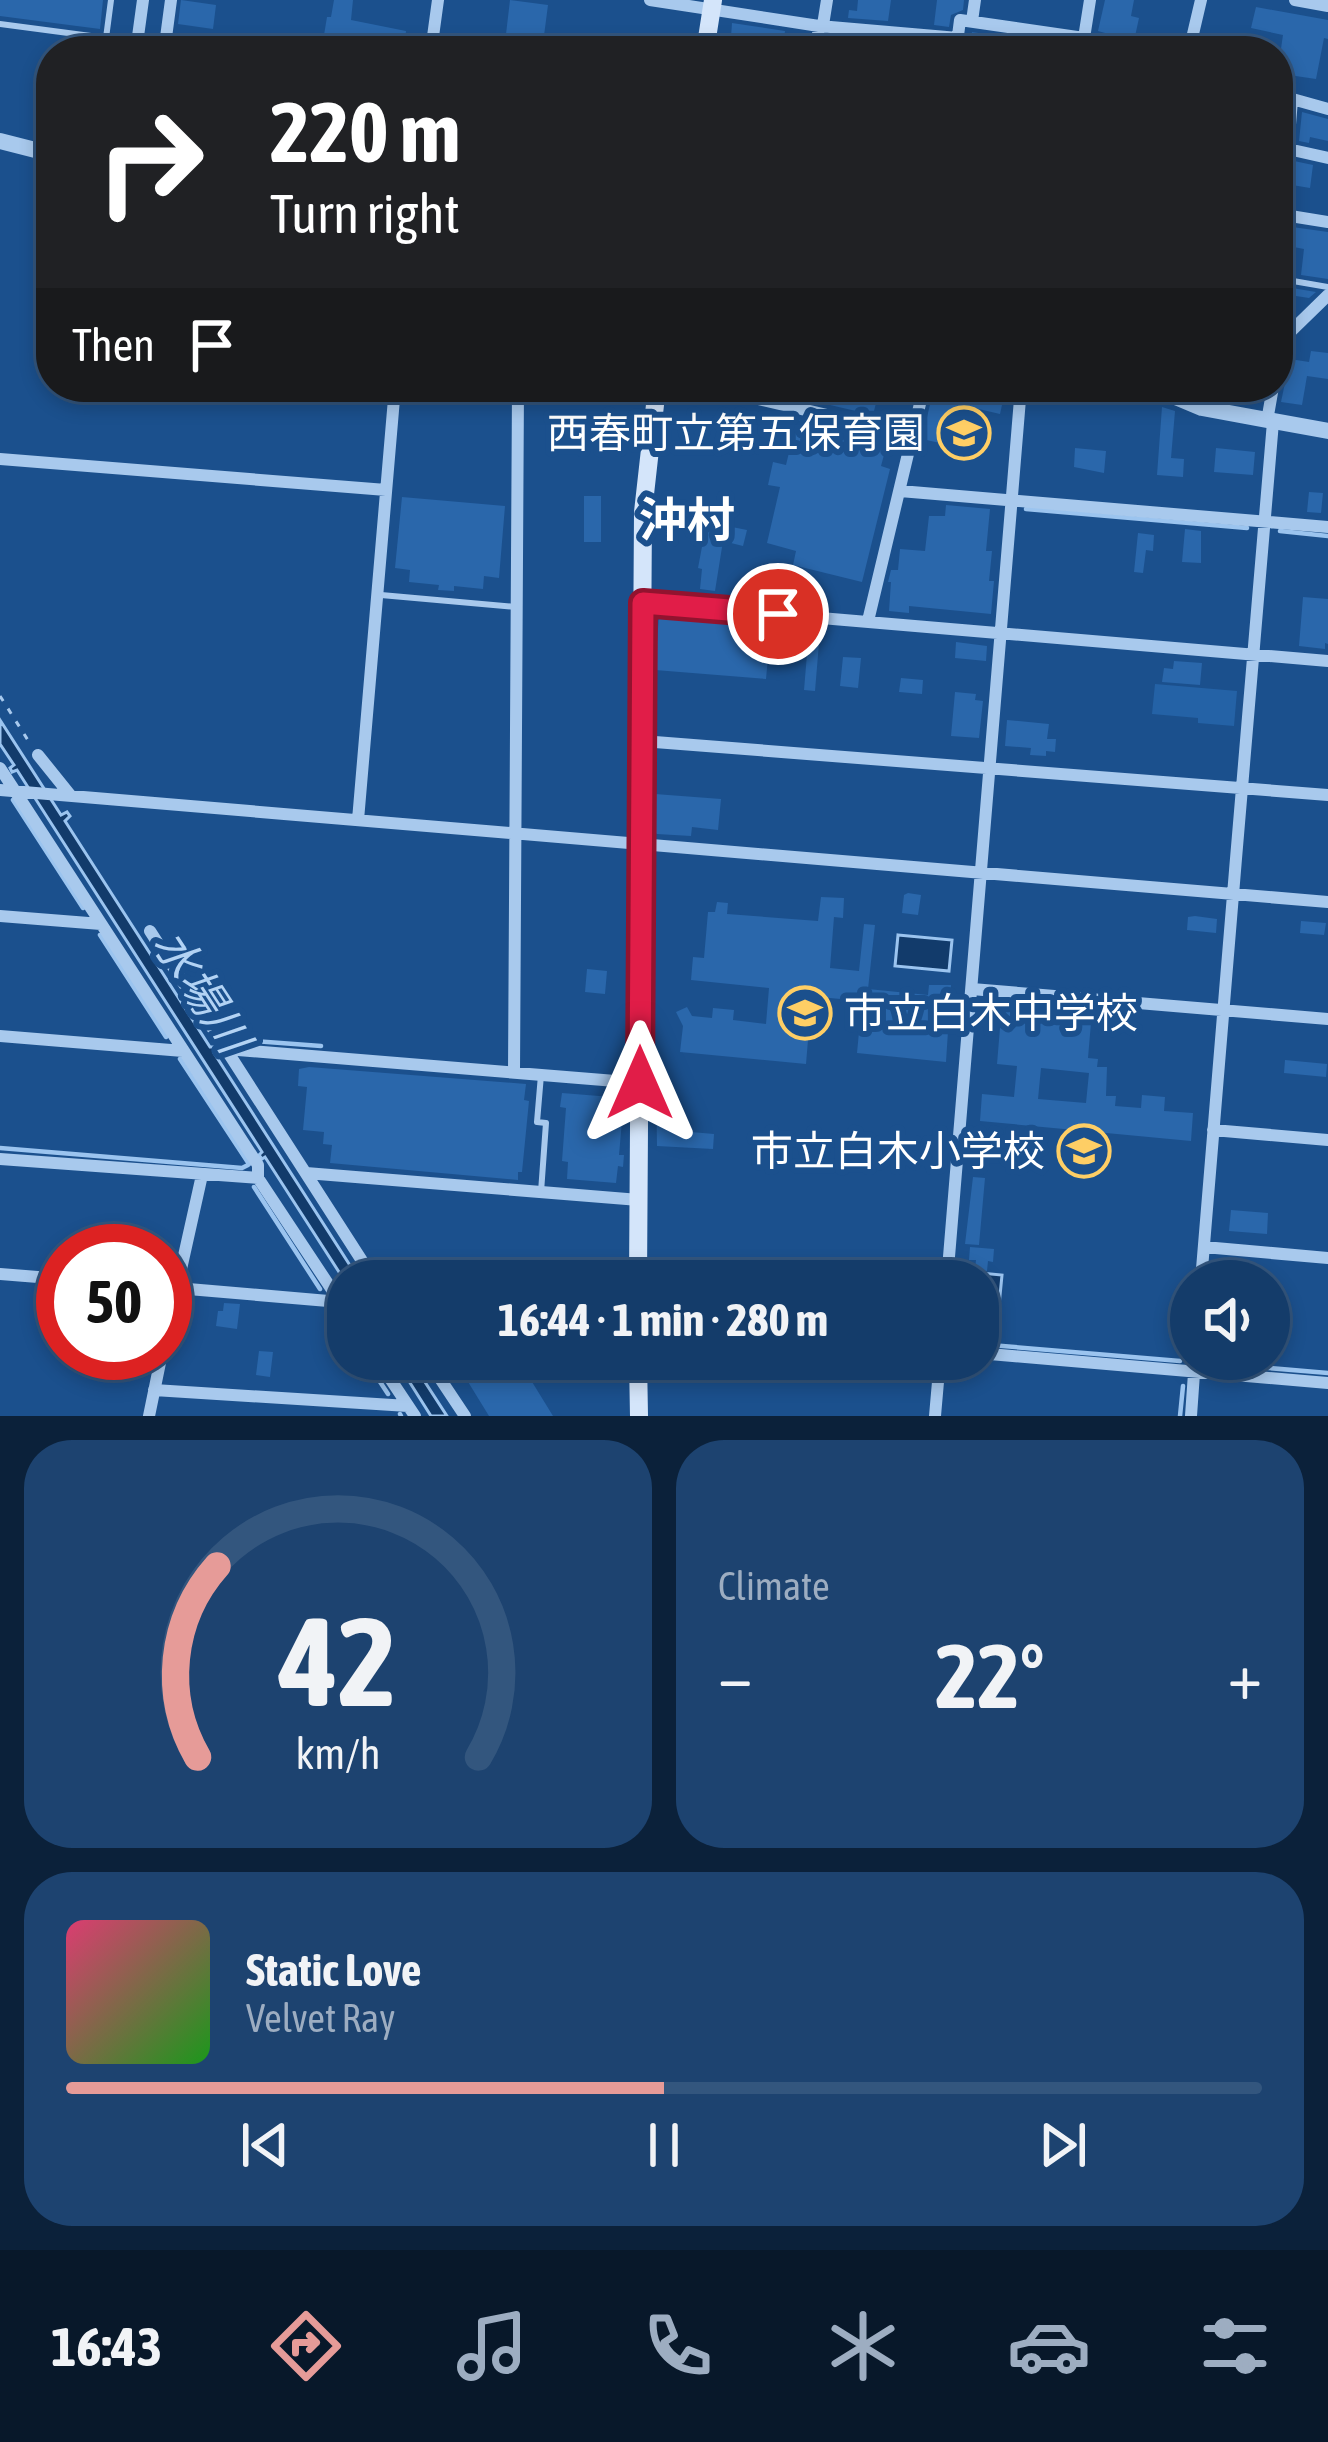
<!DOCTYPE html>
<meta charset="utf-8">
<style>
:root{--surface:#143c6a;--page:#1d4370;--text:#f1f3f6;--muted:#9dadc1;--line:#33567e;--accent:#e69b98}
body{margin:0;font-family:"Asap Condensed","Noto Sans JP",sans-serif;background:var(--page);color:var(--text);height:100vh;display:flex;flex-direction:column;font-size:45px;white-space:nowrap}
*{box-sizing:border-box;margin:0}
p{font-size:39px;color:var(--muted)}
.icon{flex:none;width:66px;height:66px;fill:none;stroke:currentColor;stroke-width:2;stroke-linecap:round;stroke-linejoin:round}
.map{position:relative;height:1416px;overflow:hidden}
.panel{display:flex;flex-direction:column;gap:24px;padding:24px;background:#0b213a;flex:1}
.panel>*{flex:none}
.banner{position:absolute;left:36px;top:36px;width:1257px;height:366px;border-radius:48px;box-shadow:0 6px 18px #0003,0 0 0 3px var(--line);background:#202124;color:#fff;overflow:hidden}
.buttons{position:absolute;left:1170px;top:1260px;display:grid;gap:24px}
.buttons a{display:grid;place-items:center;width:120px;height:120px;border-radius:50%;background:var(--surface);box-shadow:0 6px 18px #0003,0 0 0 3px var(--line);font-size:60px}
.speed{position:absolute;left:36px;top:1224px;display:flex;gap:24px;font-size:60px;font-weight:700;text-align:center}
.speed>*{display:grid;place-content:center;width:156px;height:156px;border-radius:50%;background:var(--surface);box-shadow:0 6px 18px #0003,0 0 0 3px var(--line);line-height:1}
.speed .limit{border:18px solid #d22;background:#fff;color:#111}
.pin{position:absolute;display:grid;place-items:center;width:102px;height:102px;color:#fff;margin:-51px;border:6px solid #fff;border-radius:50%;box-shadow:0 3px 12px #0007}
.me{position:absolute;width:132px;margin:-66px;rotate:0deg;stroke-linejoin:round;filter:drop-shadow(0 0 9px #0008)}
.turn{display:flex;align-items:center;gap:42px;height:252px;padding:0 36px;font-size:54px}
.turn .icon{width:156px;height:156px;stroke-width:2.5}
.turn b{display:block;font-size:84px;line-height:102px}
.then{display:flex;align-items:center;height:114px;padding:0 36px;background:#0003;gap:24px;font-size:45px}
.big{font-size:90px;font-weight:700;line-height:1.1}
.panel .tile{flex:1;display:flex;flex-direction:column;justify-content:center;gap:18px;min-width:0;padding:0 42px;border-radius:48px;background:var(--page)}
.panel .dial{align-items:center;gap:0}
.dial svg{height:312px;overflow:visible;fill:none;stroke:var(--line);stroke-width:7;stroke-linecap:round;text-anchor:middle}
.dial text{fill:var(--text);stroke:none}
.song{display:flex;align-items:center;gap:36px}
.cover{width:144px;height:144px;border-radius:18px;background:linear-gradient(135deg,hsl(340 70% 55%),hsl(120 70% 35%))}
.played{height:12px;border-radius:6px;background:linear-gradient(90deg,var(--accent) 50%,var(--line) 50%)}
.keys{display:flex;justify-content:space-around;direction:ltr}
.heat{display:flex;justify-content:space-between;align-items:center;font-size:66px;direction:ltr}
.panel .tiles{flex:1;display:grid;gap:24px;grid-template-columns:1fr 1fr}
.tile:last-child{grid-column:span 2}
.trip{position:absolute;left:327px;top:1260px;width:672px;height:120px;border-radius:48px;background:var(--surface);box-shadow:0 6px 18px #0003,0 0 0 3px var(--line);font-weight:700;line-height:120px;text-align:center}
.tab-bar{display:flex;height:192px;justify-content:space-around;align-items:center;background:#08182a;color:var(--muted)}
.tab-bar .icon{width:84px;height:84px}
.tab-bar .current{color:var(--accent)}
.tab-bar b{font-size:54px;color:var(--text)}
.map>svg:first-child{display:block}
</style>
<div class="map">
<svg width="1328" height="1416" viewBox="0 0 1328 1416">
<rect width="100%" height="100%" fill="#1b508d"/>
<!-- green -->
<path fill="#2462a6" d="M1155,684L1237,691L1234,726L1198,723V718L1152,714Z"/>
<!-- water -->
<path fill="#123b6b" stroke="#9bc4ef" stroke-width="3" d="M0,720L61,815L67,812L70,816L65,821L210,1047H216L217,1050L214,1053L360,1281H348V1286L265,1157L262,1159L259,1155L262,1152L17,770L12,772L10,768L14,765L0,744Z
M898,935L952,940L949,971L895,966Z
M970,1272L1002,1275L997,1327L978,1326V1281H969Z
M395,1359H410L447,1416H431Z"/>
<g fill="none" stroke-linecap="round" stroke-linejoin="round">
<!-- stream -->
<path stroke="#9bc4ef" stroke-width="4.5" d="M1026,509L1247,528
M1280,531L1328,536
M13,800L83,908
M100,935L166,1037
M229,1039L321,1046
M180,1059L249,1164
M0,1148L242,1168L248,1165
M254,1187L320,1289
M333,1310L348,1333
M978,1344L1180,1361
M365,1359L388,1394
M1209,1363L1328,1373
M400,1414L401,1416
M1180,1416L1183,1386"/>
</g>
<!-- building -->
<path fill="#2a67ab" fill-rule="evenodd" d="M0,0H103L100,29L0,16Z
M181,0L216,5L213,29L178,24Z
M334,0H353L351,20L406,31L404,49L375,51L376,43L324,35L327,17H331Z
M510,0L548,5L542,51H504Z
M858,0H891L888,21L848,18L849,10L857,11Z
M937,0H964L963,10L951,15L949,27L934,25Z
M1105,0H1134L1131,16L1139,18L1134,41L1098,31Z
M1256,7L1328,20V39L1324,38L1316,79L1282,74L1283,62H1279L1283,35L1251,28Z
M732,23L785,31L782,51H730Z
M972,32L1072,47V51L969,49Z
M835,38L923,46L922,51H834Z
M1302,112L1328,119V141L1310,137L1309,143L1299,141Z
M1294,161L1313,165L1310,188L1292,185L1288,205L1278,204L1279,185L1286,187L1291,184Z
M1278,225L1328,232V279L1301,275L1304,249L1278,244Z
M1278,281L1292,288L1316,292L1309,298L1296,296L1292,314L1278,310Z
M1311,351L1328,353V379L1307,376L1302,405L1281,402L1290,359L1309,362Z
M802,387H880L873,415L800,398Z
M934,387H1006L1000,414L970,407L969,410L957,407L949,445L922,439Z
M1162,407L1175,411L1171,458L1184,459L1183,477L1157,475Z
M797,419L888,440L881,466L890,469L862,582L793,565L796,551L767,543L780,487L768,485L773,462L786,465Z
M1075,448L1106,451L1104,473L1074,467Z
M1216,448L1255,452L1253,475L1214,472Z
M1309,492L1323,493L1321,513L1307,512Z
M584,496H601V542H584Z
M402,497L505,506L499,578L484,576L483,589L454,586V591L438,590L439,585L409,582L410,570L395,568Z
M946,505L990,509L986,551H992L989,581H994L991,614L909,606V613L889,611L891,582H888L891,570H898L900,549L925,551L929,516H945Z
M702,521L747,530L743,546L723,541L715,591L700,589L702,569L698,568L704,536L699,535Z
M1185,529L1201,531V563L1182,562Z
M1138,533L1154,535L1153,551L1146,550L1143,573L1134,572Z
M760,569L793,572L790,600L757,597Z
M1303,597L1328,599V644L1325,643V649L1299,646Z
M659,615L752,626L753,623L771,625L766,679L655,670Z
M808,642L819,643L815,691L804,690Z
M956,642L987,646L986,661L955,658Z
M843,657L861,658L858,688L840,686Z
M1174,661L1202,663L1200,685L1162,682L1164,668L1173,669Z
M901,678L923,680L922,694L899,692Z
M955,692L976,694L975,700L983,701L979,738L951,736Z
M1007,720L1049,724L1047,739H1056L1055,752L1046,751V756L1030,755L1031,748L1005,746Z
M655,794L721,799L718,830L692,827L691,836L657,834L654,832Z
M908,893L921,895L918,915L902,913L904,895Z
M821,897L844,898L843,918L834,917L830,968L859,971L864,924L875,925L868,989L928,995L929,985H951L946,1062L857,1053L862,1001L787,994L784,1025L801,1026L800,1039L808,1040L806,1064L680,1052L683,1026L676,1012L687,1007L692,1016L712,1018L713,1008L734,1010L733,1020L766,1024L769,988L691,980L693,957L704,958L708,912H715L717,902L728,903L727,914L818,921Z
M1195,916L1217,919L1216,933L1187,930L1188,917Z
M1301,921L1326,923L1324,935L1300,933Z
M587,969L607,971L605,994L585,992Z
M983,1000L1092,1011L1088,1058L1098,1059L1097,1067H1107L1106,1096H1116L1115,1106L1141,1108L1142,1095L1165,1097L1164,1111L1193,1113L1191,1141L980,1121L982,1094L1014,1097L1017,1066L997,1064L1001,1016L982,1015ZM1041,1068L1089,1073L1086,1103L1038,1099Z
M1285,1060L1327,1064L1326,1077L1284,1073Z
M309,1067L526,1084L524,1100L529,1101L522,1172H518V1180L330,1163L332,1145L323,1144L324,1132L303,1130L307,1087L298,1086L299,1069Z
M667,1081L668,1130L714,1134L713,1149L657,1146L656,1082Z
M562,1093L624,1098L619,1155H624L623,1167L618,1166L616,1183L567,1179L568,1162L562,1161L566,1108L560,1107Z
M973,1177L985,1178L979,1245L965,1244Z
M1231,1210L1268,1213L1267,1234L1229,1231Z
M970,1247L994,1249L993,1262L988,1261L987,1271L975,1270L976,1260H969Z
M224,1303L240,1304L237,1329L216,1326L218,1311H223Z
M259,1351L273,1352L270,1377L256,1375Z
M454,1359H518L553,1416H489Z"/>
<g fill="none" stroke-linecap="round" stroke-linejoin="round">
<!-- path -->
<path stroke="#a8c9ed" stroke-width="3" stroke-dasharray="6 9" stroke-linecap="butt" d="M0,696L31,745"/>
<!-- service -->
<path stroke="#a8c9ed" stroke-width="6" d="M0,24L106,38L111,0
M1284,180L1288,149
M1293,281L1328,287
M1222,408L1226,387
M381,595L516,607
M541,1192L546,1123L537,1122L541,1075"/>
<!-- minor -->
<path stroke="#a8c9ed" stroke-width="12" d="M650,0L819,26L958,38
M1295,0L1328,6
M972,21L975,0
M823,25L827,0
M1084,38L1090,0
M136,51L143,0
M169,51L165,45L171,0
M431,51L438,0
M816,51L819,26
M956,51L960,20L1084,38L1131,51
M1189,51L1201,0
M1278,95L1328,109
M1292,100L1288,149L1328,158
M1278,214L1328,222
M1278,367L1284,338L1328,295
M668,387L758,399L913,435
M1267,421L1273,387
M0,459L386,490
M900,491L1328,527
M643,603L1328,661
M868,621L924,387
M642,741L1328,795
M38,755L71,796
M0,768L258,1165V1178L348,1314
M0,790L1328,902
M358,820L395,387
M0,916L101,924
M150,931L375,1281
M972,989L1328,1019
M0,1036L183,1051
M226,1049L640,1083
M514,1072L518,387
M1213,1130L1328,1140
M0,1159L258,1178
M306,1173L639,1200
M1204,1247L1328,1258
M0,1274L63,1279
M947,1281L1021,387
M1201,1281C1223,994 1250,709 1273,422
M165,1287L340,1302
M165,1341L202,1175
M978,1353L1328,1383
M377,1359L415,1416
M427,1359L465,1416
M154,1390L408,1406
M149,1416L162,1353
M935,1416L940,1359
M1191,1416L1195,1359"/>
<!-- tertiary -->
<path stroke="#a8c9ed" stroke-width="16" d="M0,141L51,154
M1152,387L1202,408L1328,431"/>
<!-- secondary -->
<path stroke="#d4e5fa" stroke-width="18" d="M705,51L713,0
M638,1281L643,512L657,387
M638,1359L639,1416"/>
</g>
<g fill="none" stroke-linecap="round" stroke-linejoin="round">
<!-- route casing -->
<g stroke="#92132f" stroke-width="30">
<path id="route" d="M640,1083L643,603L778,614"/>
</g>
<!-- route -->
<use href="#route" stroke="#e11d48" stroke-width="21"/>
</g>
<!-- icons -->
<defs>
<g id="school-ring" transform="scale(2.7)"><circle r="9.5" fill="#1b508d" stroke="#fece65" stroke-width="1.5"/><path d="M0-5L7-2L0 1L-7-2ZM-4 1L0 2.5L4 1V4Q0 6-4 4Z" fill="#fece65"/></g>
</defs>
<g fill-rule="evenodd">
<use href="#school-ring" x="964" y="433"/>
<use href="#school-ring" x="805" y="1013"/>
<use href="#school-ring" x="1084" y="1151"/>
</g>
<g text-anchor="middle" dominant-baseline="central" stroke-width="12" stroke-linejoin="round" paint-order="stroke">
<!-- poi labels -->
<g font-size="42" fill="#fff" stroke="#1b508d" text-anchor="end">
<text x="925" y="433">西春町立第五保育園</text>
<text x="844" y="1013" text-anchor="start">市立白木中学校</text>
<text x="1045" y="1151">市立白木小学校</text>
</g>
<!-- water labels -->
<g font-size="45" font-style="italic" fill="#b3d3f4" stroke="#1b508d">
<text transform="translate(202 991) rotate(57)">水場川</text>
</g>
<!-- quarter labels -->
<g font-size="48" font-weight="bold" fill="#fff" stroke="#1b508d">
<text x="687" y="519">沖村</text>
</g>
</g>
</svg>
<div class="buttons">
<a><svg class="icon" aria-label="sound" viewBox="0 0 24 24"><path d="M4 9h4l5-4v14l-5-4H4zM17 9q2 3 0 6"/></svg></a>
</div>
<div class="speed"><div class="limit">50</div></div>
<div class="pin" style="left:778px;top:614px;background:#d93025"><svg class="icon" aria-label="arrive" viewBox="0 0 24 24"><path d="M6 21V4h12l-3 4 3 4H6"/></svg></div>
<svg class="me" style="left:640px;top:1083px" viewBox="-20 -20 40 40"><path d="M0-17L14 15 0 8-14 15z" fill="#e11d48" stroke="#fff" stroke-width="4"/></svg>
<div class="trip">16:44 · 1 min · 280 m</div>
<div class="banner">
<div class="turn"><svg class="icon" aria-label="right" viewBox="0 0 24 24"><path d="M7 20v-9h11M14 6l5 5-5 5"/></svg><div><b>220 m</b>Turn right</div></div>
<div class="then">Then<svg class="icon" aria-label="arrive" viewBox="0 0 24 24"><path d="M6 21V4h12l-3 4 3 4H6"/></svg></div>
</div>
</div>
<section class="panel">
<div class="tiles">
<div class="tile dial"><svg viewBox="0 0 100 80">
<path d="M14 69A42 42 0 1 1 86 69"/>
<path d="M14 69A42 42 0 0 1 19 20" stroke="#e69b98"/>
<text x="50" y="56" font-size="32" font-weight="700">42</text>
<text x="50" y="72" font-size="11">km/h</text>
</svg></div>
<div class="tile"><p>Climate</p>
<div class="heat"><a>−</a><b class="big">22°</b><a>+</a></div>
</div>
<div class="tile">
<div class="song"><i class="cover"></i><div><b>Static Love</b><p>Velvet Ray</p></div></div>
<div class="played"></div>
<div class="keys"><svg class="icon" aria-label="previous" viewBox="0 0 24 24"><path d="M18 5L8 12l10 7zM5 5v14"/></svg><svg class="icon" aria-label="pause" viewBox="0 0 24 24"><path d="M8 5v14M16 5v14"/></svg><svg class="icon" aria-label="next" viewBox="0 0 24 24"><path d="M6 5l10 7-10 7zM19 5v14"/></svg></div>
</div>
</div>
</section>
<nav class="tab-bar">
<b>16:43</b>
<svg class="icon current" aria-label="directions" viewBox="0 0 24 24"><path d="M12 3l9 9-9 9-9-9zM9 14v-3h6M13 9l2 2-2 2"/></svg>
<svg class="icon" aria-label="music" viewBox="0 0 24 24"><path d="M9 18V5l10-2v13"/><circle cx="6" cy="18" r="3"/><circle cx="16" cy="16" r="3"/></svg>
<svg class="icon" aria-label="phone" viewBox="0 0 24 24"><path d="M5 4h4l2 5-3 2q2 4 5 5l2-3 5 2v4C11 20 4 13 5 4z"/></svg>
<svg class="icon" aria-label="climate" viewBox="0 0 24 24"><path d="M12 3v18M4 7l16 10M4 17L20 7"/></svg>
<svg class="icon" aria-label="car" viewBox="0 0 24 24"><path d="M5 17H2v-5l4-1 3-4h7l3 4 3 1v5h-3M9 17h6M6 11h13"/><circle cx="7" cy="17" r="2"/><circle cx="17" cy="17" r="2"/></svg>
<svg class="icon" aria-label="filters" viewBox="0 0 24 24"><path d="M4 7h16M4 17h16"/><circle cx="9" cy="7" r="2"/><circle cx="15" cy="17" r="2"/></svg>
</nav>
